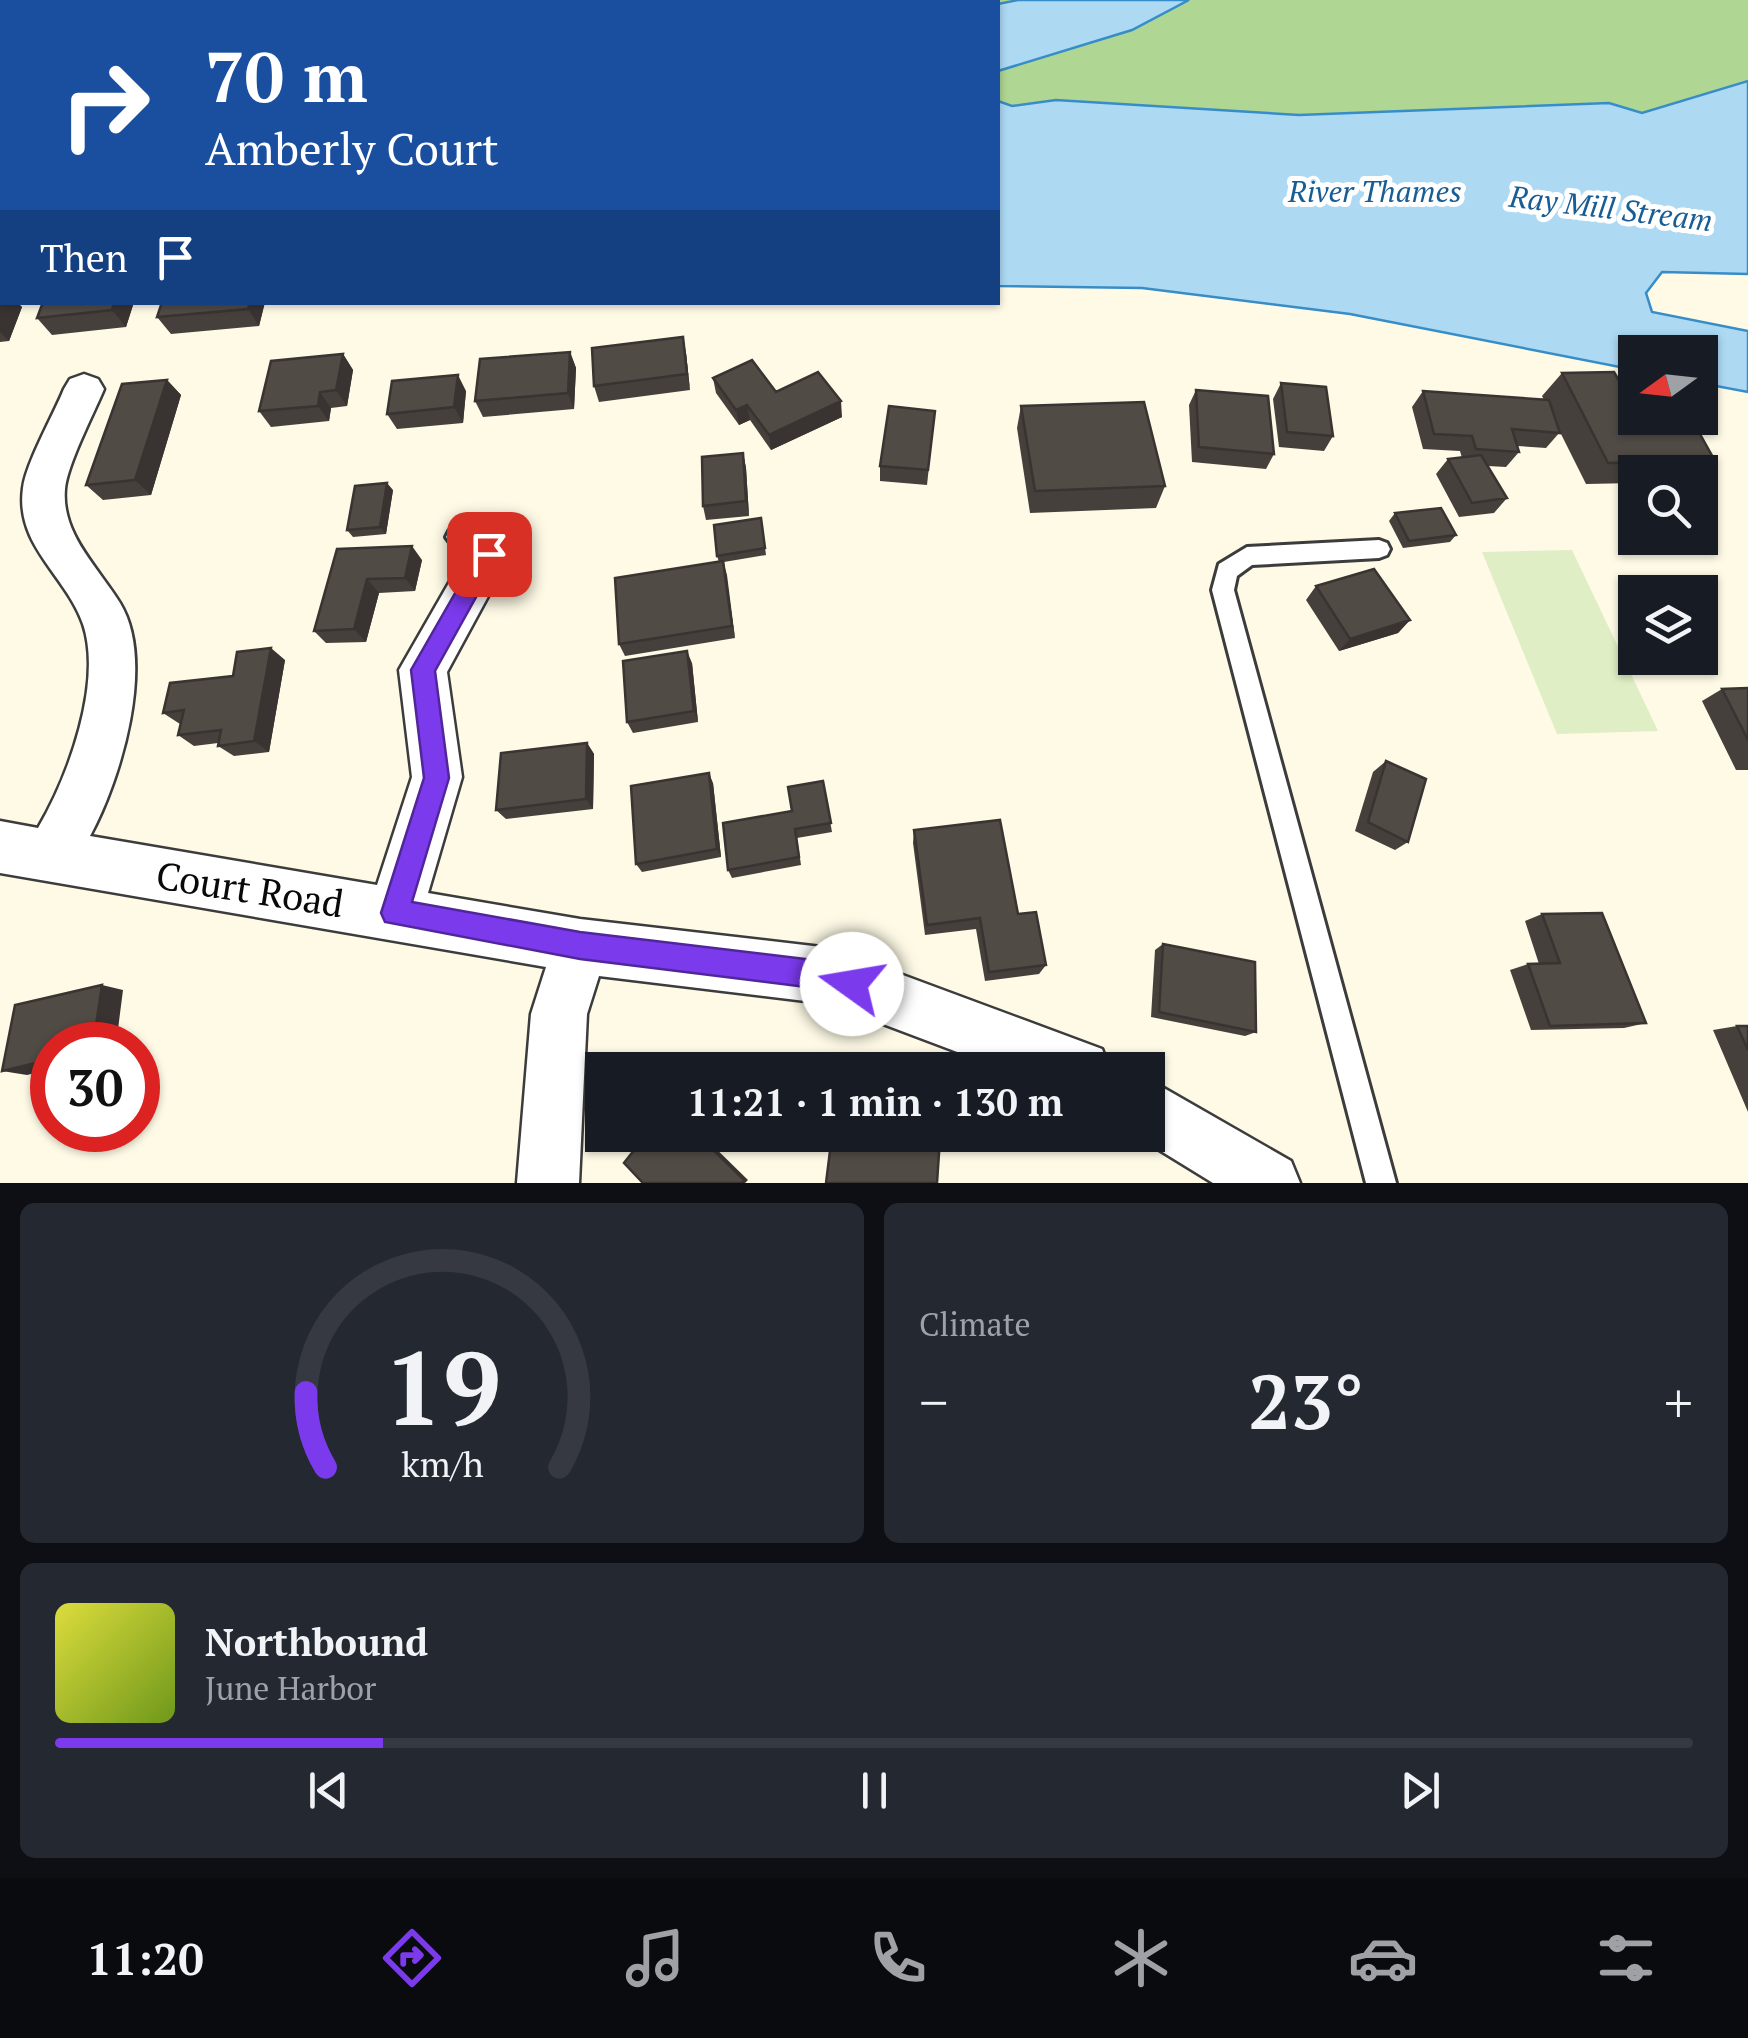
<!DOCTYPE html>
<meta charset="utf-8">
<style>
:root{--surface:#171b24;--page:#242831;--text:#f1f3f6;--muted:#9ea1a6;--line:#363941;--accent:#7c3aed}
body{margin:0;font-family:"PT Serif",serif;background:var(--page);color:var(--text);height:100vh;display:flex;flex-direction:column;font-size:38px;white-space:nowrap}
*{box-sizing:border-box;margin:0}
p{font-size:32px;color:var(--muted)}
.icon{flex:none;width:55px;height:55px;fill:none;stroke:currentColor;stroke-width:2;stroke-linecap:round;stroke-linejoin:round}
.map{position:relative;height:1183px;overflow:hidden}
.panel{display:flex;flex-direction:column;gap:20px;padding:20px;background:#0d0f14;flex:1}
.panel>*{flex:none}
.banner{position:absolute;left:0px;top:0px;width:1000px;height:305px;box-shadow:0 2px 8px #0004;background:#1a4fa0;color:#fff;overflow:hidden}
.needle{width:65px;rotate:255deg}
.controls{position:absolute;left:1618px;top:335px;display:grid;gap:20px}
.controls a{display:grid;place-items:center;width:100px;height:100px;border-radius:0px;background:var(--surface);box-shadow:0 2px 8px #0004;font-size:50px}
.speed{position:absolute;left:30px;top:1022px;display:flex;gap:20px;font-size:50px;font-weight:700;text-align:center}
.speed>*{display:grid;place-content:center;width:130px;height:130px;border-radius:50%;background:var(--surface);box-shadow:0 2px 8px #0004;line-height:1}
.speed .limit{border:15px solid #d22;background:#fff;color:#111}
.pin{position:absolute;display:grid;place-items:center;width:85px;height:85px;color:#fff;margin:-42px;border-radius:20px;box-shadow:0 5px 15px #0006}
.me{position:absolute;width:110px;margin:-55px;rotate:283deg;stroke-linejoin:round;filter:drop-shadow(0 0 8px #0008)}
.turn{display:flex;align-items:center;gap:35px;height:210px;padding:0 40px;font-size:45px}
.turn .icon{width:130px;height:130px;stroke-width:2.5}
.turn b{display:block;font-size:70px;line-height:85px}
.then{display:flex;align-items:center;height:95px;padding:0 40px;background:#0003;gap:20px;font-size:38px}
.big{font-size:75px;font-weight:700;line-height:1.1}
.panel .card{flex:1;display:flex;flex-direction:column;justify-content:center;gap:15px;min-width:0;padding:0 35px;border-radius:15px;background:var(--page)}
.panel .dial{align-items:center;gap:0}
.dial svg{height:260px;overflow:visible;fill:none;stroke:var(--line);stroke-width:7;stroke-linecap:round;text-anchor:middle}
.dial text{fill:var(--text);stroke:none}
.song{display:flex;align-items:center;gap:30px}
.cover{width:120px;height:120px;border-radius:15px;background:linear-gradient(135deg,hsl(60 70% 55%),hsl(80 70% 35%))}
.played{height:10px;border-radius:5px;background:linear-gradient(90deg,var(--accent) 20%,var(--line) 20%)}
.keys{display:flex;justify-content:space-around;direction:ltr}
.heat{display:flex;justify-content:space-between;align-items:center;font-size:55px;direction:ltr}
.panel .tiles{flex:1;display:grid;gap:20px;grid-template-columns:1fr 1fr}
.card:last-child{grid-column:span 2}
.trip{position:absolute;left:585px;top:1052px;width:580px;height:100px;border-radius:0px;background:var(--surface);box-shadow:0 2px 8px #0004;font-weight:700;line-height:100px;text-align:center}
.menu{display:flex;height:160px;justify-content:space-around;align-items:center;background:#090b0e;color:var(--muted)}
.menu .icon{width:70px;height:70px}
.menu .selected{color:var(--accent)}
.menu b{font-size:45px;color:var(--text)}
.map>svg:first-child{display:block}
</style>
<div class="map">
<svg width="1748" height="1183" viewBox="0 0 1748 1183">
<rect width="100%" height="100%" fill="#fefae6"/>
<!-- forest -->
<path fill="#b0d693" d="M0,0H1018L998,4L2,2V10Z
M1189,0H1748V81L1641,113L1609,103L1299,115L1056,100L1012,106L998,101V71L1132,30Z"/>
<!-- pitch -->
<path fill="#dfeec4" d="M1572,550L1658,731L1557,734L1482,552Z"/>
<!-- water -->
<path fill="#add9f3" stroke="#378dc8" stroke-width="2.5" d="M1018,0H1189L1132,30L998,71V4Z
M1748,81V274L1662,272L1646,293L1652,312L1748,331V392L1700,383V352H1635V370L1350,314L1142,288L998,286V101L1012,106L1056,100L1299,115L1609,103L1642,113Z"/>
<g fill="none" stroke-linecap="round" stroke-linejoin="round">
<!-- lane casing -->
<g stroke="#3c3c3c" stroke-width="6">
<path id="lane" d="M457,528L491,545L524,546L527,553L524,560C498,568 461,560 446,537L449,531Z
M1379,540L1387,543L1390,549L1387,555L1379,558L1252,565L1237,576L1234,590L1396,1183H1366L1212,590L1219,564L1247,547Z"/>
</g>
<!-- street casing -->
<g stroke="#3c3c3c" stroke-width="5">
<path id="street" d="M84,374L98,379L104,389C94,413 67,465 65,489C61,534 98,567 120,603C156,662 121,779 90,836L377,885L412,777L399,670L473,541L489,536L505,541L511,554L447,672L462,777L428,893L580,919L830,948L1102,1049L1110,1070H1005L830,1004L599,976L587,1014L579,1183H517L531,1014L546,967L0,873V821L38,828C68,777 103,683 83,624C66,575 15,546 23,488C26,463 54,414 64,389L70,379Z
M1148,1079L1291,1161L1300,1183H1213L1135,1135H1148Z"/>
</g>
<!-- lane -->
<use href="#lane" fill="#fff" fill-rule="evenodd"/>
<!-- street -->
<use href="#street" fill="#fff" fill-rule="evenodd"/>
</g>
<!-- wall -->
<path fill="#46403c" d="M0,291L22,307L9,341L0,342Z
M43,302H134L126,327L52,335L37,318Z
M265,302L259,326L171,334L157,317Z
M570,352L576,368L574,409L483,417L475,401Z
M686,353L690,390L599,402L594,386Z
M343,354L353,370L347,406L331,408L329,421L271,427L259,411Z
M1562,373L1635,408L1715,461L1700,474V472H1635V483L1586,484L1560,432L1546,448L1517,446L1519,452L1506,467L1488,466L1507,498L1494,513L1459,517L1436,474L1448,459L1462,458L1460,451L1423,449L1412,407L1423,391L1544,400L1542,396Z
M713,378L776,392L842,417L771,450L750,420L739,425L716,393Z
M167,380L181,395L151,495L103,500L86,485Z
M1281,383L1333,436L1324,451L1279,447L1273,399Z
M1196,390L1274,454L1266,469L1192,462L1189,405Z
M466,391L463,423L397,429L387,414Z
M1021,406L1165,486L1156,508L1030,513L1017,428Z
M935,411L927,485L880,481V466Z
M743,453L746,468L749,516L706,520L703,506Z
M393,490L386,534L353,537L347,530Z
M1395,513L1456,535L1450,542L1403,548L1389,521Z
M761,518L766,555L724,562L735,638L625,656L619,644L719,562L717,556Z
M337,549L422,560L415,591L379,593L366,642L326,643L314,631Z
M1316,586L1410,620L1398,633L1339,651L1306,600Z
M285,660L269,752L234,756L218,746V743L194,746L178,735L180,724L163,713L233,676Z
M692,663L698,722L633,733L627,722Z
M1748,688V770H1736L1702,701L1722,689Z
M587,743L594,754L593,809L506,819L496,810Z
M1386,761L1408,842L1395,850L1355,831L1373,772Z
M823,781L832,832L797,838L801,865L732,878L728,870Z
M713,783L721,857L642,872L636,864Z
M914,830L1018,914L1046,965L1039,974L985,981L976,929L925,935L913,843Z
M1542,914L1646,1023L1624,1028L1531,1030L1510,970L1528,964H1539L1525,921Z
M1163,944L1256,1032L1245,1036L1151,1017L1155,950Z
M1737,1026H1748V1112L1713,1030Z"/>
<!-- shaded-wall -->
<path fill="#393431" d="M2,298V302H17L22,307L9,341L0,332V305Z
M114,302H134L126,327L112,310Z
M250,302H265L259,326L248,309Z
M683,337L686,353L690,390L687,374Z
M570,352L576,368L574,409L568,393Z
M343,354L353,370L347,406L336,390Z
M458,375L466,391L463,423L454,407Z
M167,380L181,395L151,495L135,480Z
M320,392L331,408L329,421L318,406Z
M841,401L842,417L771,450L769,435Z
M747,405L750,420L739,425L736,410Z
M743,453L746,468L749,516L746,501Z
M387,483L393,490L386,534L380,527Z
M412,546L422,560L415,591L405,578Z
M723,561L727,575L735,638L732,626Z
M367,579L379,593L366,642L354,629Z
M1410,620L1398,633L1339,651L1350,639Z
M271,648L285,660L269,752L254,741Z
M687,651L692,663L698,722L694,711Z
M587,743L594,754L593,809L586,799Z
M709,773L713,783L721,857L717,849Z
M102,985L123,990L116,1045H93Z
M52,1059V1069L27,1075L2,1071Z
M698,1135H702L748,1180L745,1183H741Z"/>
<!-- building -->
<path fill="#514b46" stroke="#393431" stroke-width="2.5" d="M43,302H114L112,310L37,318Z
M162,302H250L248,309L157,317Z
M683,337L687,374L594,386L592,348Z
M570,352L568,393L475,401L480,359Z
M343,354L336,390L320,392L318,406L259,411L271,361Z
M752,360L776,392L818,372L841,401L769,435L747,405L736,410L713,378Z
M1614,372L1635,408V418H1691L1715,461L1608,463L1562,373Z
M458,375L454,407L387,414L392,381Z
M167,380L135,480L86,485L122,384Z
M1281,383L1326,387L1333,436L1287,432Z
M1196,390L1268,396L1274,454L1199,447Z
M1423,391L1549,400L1560,433L1512,429L1519,452L1476,449L1472,436L1434,434Z
M1144,402L1165,486L1035,491L1021,406Z
M889,406L935,411L928,470L880,466Z
M743,453L746,501L703,506L702,457Z
M1481,455L1507,498L1472,503L1448,459Z
M387,483L380,527L347,530L355,486Z
M1441,508L1456,535L1409,541L1395,513Z
M761,518L765,548L717,556L714,525Z
M412,546L405,578L367,579L354,629L314,631L337,549Z
M723,561L732,626L619,644L615,578Z
M1374,569L1410,620L1350,639L1316,586Z
M271,648L254,741L218,746L221,730L178,735L184,710L163,713L170,683L233,676L237,652Z
M687,651L694,711L627,722L623,661Z
M1748,688V740L1722,689Z
M587,743L586,799L496,810L501,753Z
M1386,761L1426,779L1408,842L1368,822Z
M709,773L717,849L636,864L631,786Z
M823,781L831,823L795,829L799,857L728,870L723,823L792,811L788,787Z
M1000,820L1018,914L1036,912L1046,965L989,972L980,918L927,925L914,830Z
M1602,913L1646,1023L1550,1026L1528,964L1560,963L1542,914Z
M1163,944L1255,962L1256,1032L1159,1012Z
M102,985L93,1045H52V1059L2,1071L15,1005Z
M1737,1026H1748V1050Z
M646,1135H698L744,1180L741,1183H643L624,1163Z
M832,1135H916L940,1138L937,1183H826Z"/>
<!-- route -->
<path fill="#7c3aed" stroke="#51269a" stroke-width="2.5" d="M489,545L500,554L435,671L449,778L412,902L580,932L830,962L861,974L866,984L861,994L852,998L830,990L580,959L385,922L381,913L424,778L411,670L481,548Z"/>
<g text-anchor="middle" dominant-baseline="central" stroke-width="10" stroke-linejoin="round" paint-order="stroke">
<!-- far-water labels -->
<g font-size="30" font-style="italic" fill="#195d95" stroke="#fff">
<text x="1375" y="191">River Thames</text>
<text transform="translate(1611 208) rotate(7)">Ray Mill Stream</text>
</g>
<!-- near-street labels -->
<g font-size="38" fill="#090909" stroke="#fff">
<text transform="translate(250 889) rotate(9)">Court Road</text>
</g>
</g>
</svg>
<div class="controls">
<a><svg class="needle" viewBox="-14 -14 28 28"><path d="M0-13l5 13h-10z" fill="#e53935"/><path d="M0 13l5-13h-10z" fill="#9ea1a6"/></svg></a>
<a><svg class="icon" aria-label="search" viewBox="0 0 24 24"><circle cx="10" cy="10" r="6"/><path d="M15 15l6 6"/></svg></a>
<a><svg class="icon" aria-label="layers" viewBox="0 0 24 24"><path d="M12 4l9 5-9 5-9-5zM3 14l9 5 9-5"/></svg></a>
</div>
<div class="speed"><div class="limit">30</div></div>
<div class="pin" style="left:489px;top:554px;background:#d93025"><svg class="icon" aria-label="arrive" viewBox="0 0 24 24"><path d="M6 21V4h12l-3 4 3 4H6"/></svg></div>
<svg class="me" style="left:852px;top:984px" viewBox="-20 -20 40 40"><circle r="19" fill="#fff"/><path d="M0-13L10 11 0 6-10 11z" fill="#7c3aed"/></svg>
<div class="trip">11:21 · 1 min · 130 m</div>
<div class="banner">
<div class="turn"><svg class="icon" aria-label="right" viewBox="0 0 24 24"><path d="M7 20v-9h11M14 6l5 5-5 5"/></svg><div><b>70 m</b>Amberly Court</div></div>
<div class="then">Then<svg class="icon" aria-label="arrive" viewBox="0 0 24 24"><path d="M6 21V4h12l-3 4 3 4H6"/></svg></div>
</div>
</div>
<section class="panel">
<div class="tiles">
<div class="card dial"><svg viewBox="0 0 100 80">
<path d="M14 69A42 42 0 1 1 86 69"/>
<path d="M14 69A42 42 0 0 1 8 46" stroke="#7c3aed"/>
<text x="50" y="56" font-size="32" font-weight="700">19</text>
<text x="50" y="72" font-size="11">km/h</text>
</svg></div>
<div class="card"><p>Climate</p>
<div class="heat"><a>−</a><b class="big">23°</b><a>+</a></div>
</div>
<div class="card">
<div class="song"><i class="cover"></i><div><b>Northbound</b><p>June Harbor</p></div></div>
<div class="played"></div>
<div class="keys"><svg class="icon" aria-label="previous" viewBox="0 0 24 24"><path d="M18 5L8 12l10 7zM5 5v14"/></svg><svg class="icon" aria-label="pause" viewBox="0 0 24 24"><path d="M8 5v14M16 5v14"/></svg><svg class="icon" aria-label="next" viewBox="0 0 24 24"><path d="M6 5l10 7-10 7zM19 5v14"/></svg></div>
</div>
</div>
</section>
<nav class="menu">
<b>11:20</b>
<svg class="icon selected" aria-label="directions" viewBox="0 0 24 24"><path d="M12 3l9 9-9 9-9-9zM9 14v-3h6M13 9l2 2-2 2"/></svg>
<svg class="icon" aria-label="music" viewBox="0 0 24 24"><path d="M9 18V5l10-2v13"/><circle cx="6" cy="18" r="3"/><circle cx="16" cy="16" r="3"/></svg>
<svg class="icon" aria-label="phone" viewBox="0 0 24 24"><path d="M5 4h4l2 5-3 2q2 4 5 5l2-3 5 2v4C11 20 4 13 5 4z"/></svg>
<svg class="icon" aria-label="climate" viewBox="0 0 24 24"><path d="M12 3v18M4 7l16 10M4 17L20 7"/></svg>
<svg class="icon" aria-label="car" viewBox="0 0 24 24"><path d="M5 17H2v-5l4-1 3-4h7l3 4 3 1v5h-3M9 17h6M6 11h13"/><circle cx="7" cy="17" r="2"/><circle cx="17" cy="17" r="2"/></svg>
<svg class="icon" aria-label="filters" viewBox="0 0 24 24"><path d="M4 7h16M4 17h16"/><circle cx="9" cy="7" r="2"/><circle cx="15" cy="17" r="2"/></svg>
</nav>
